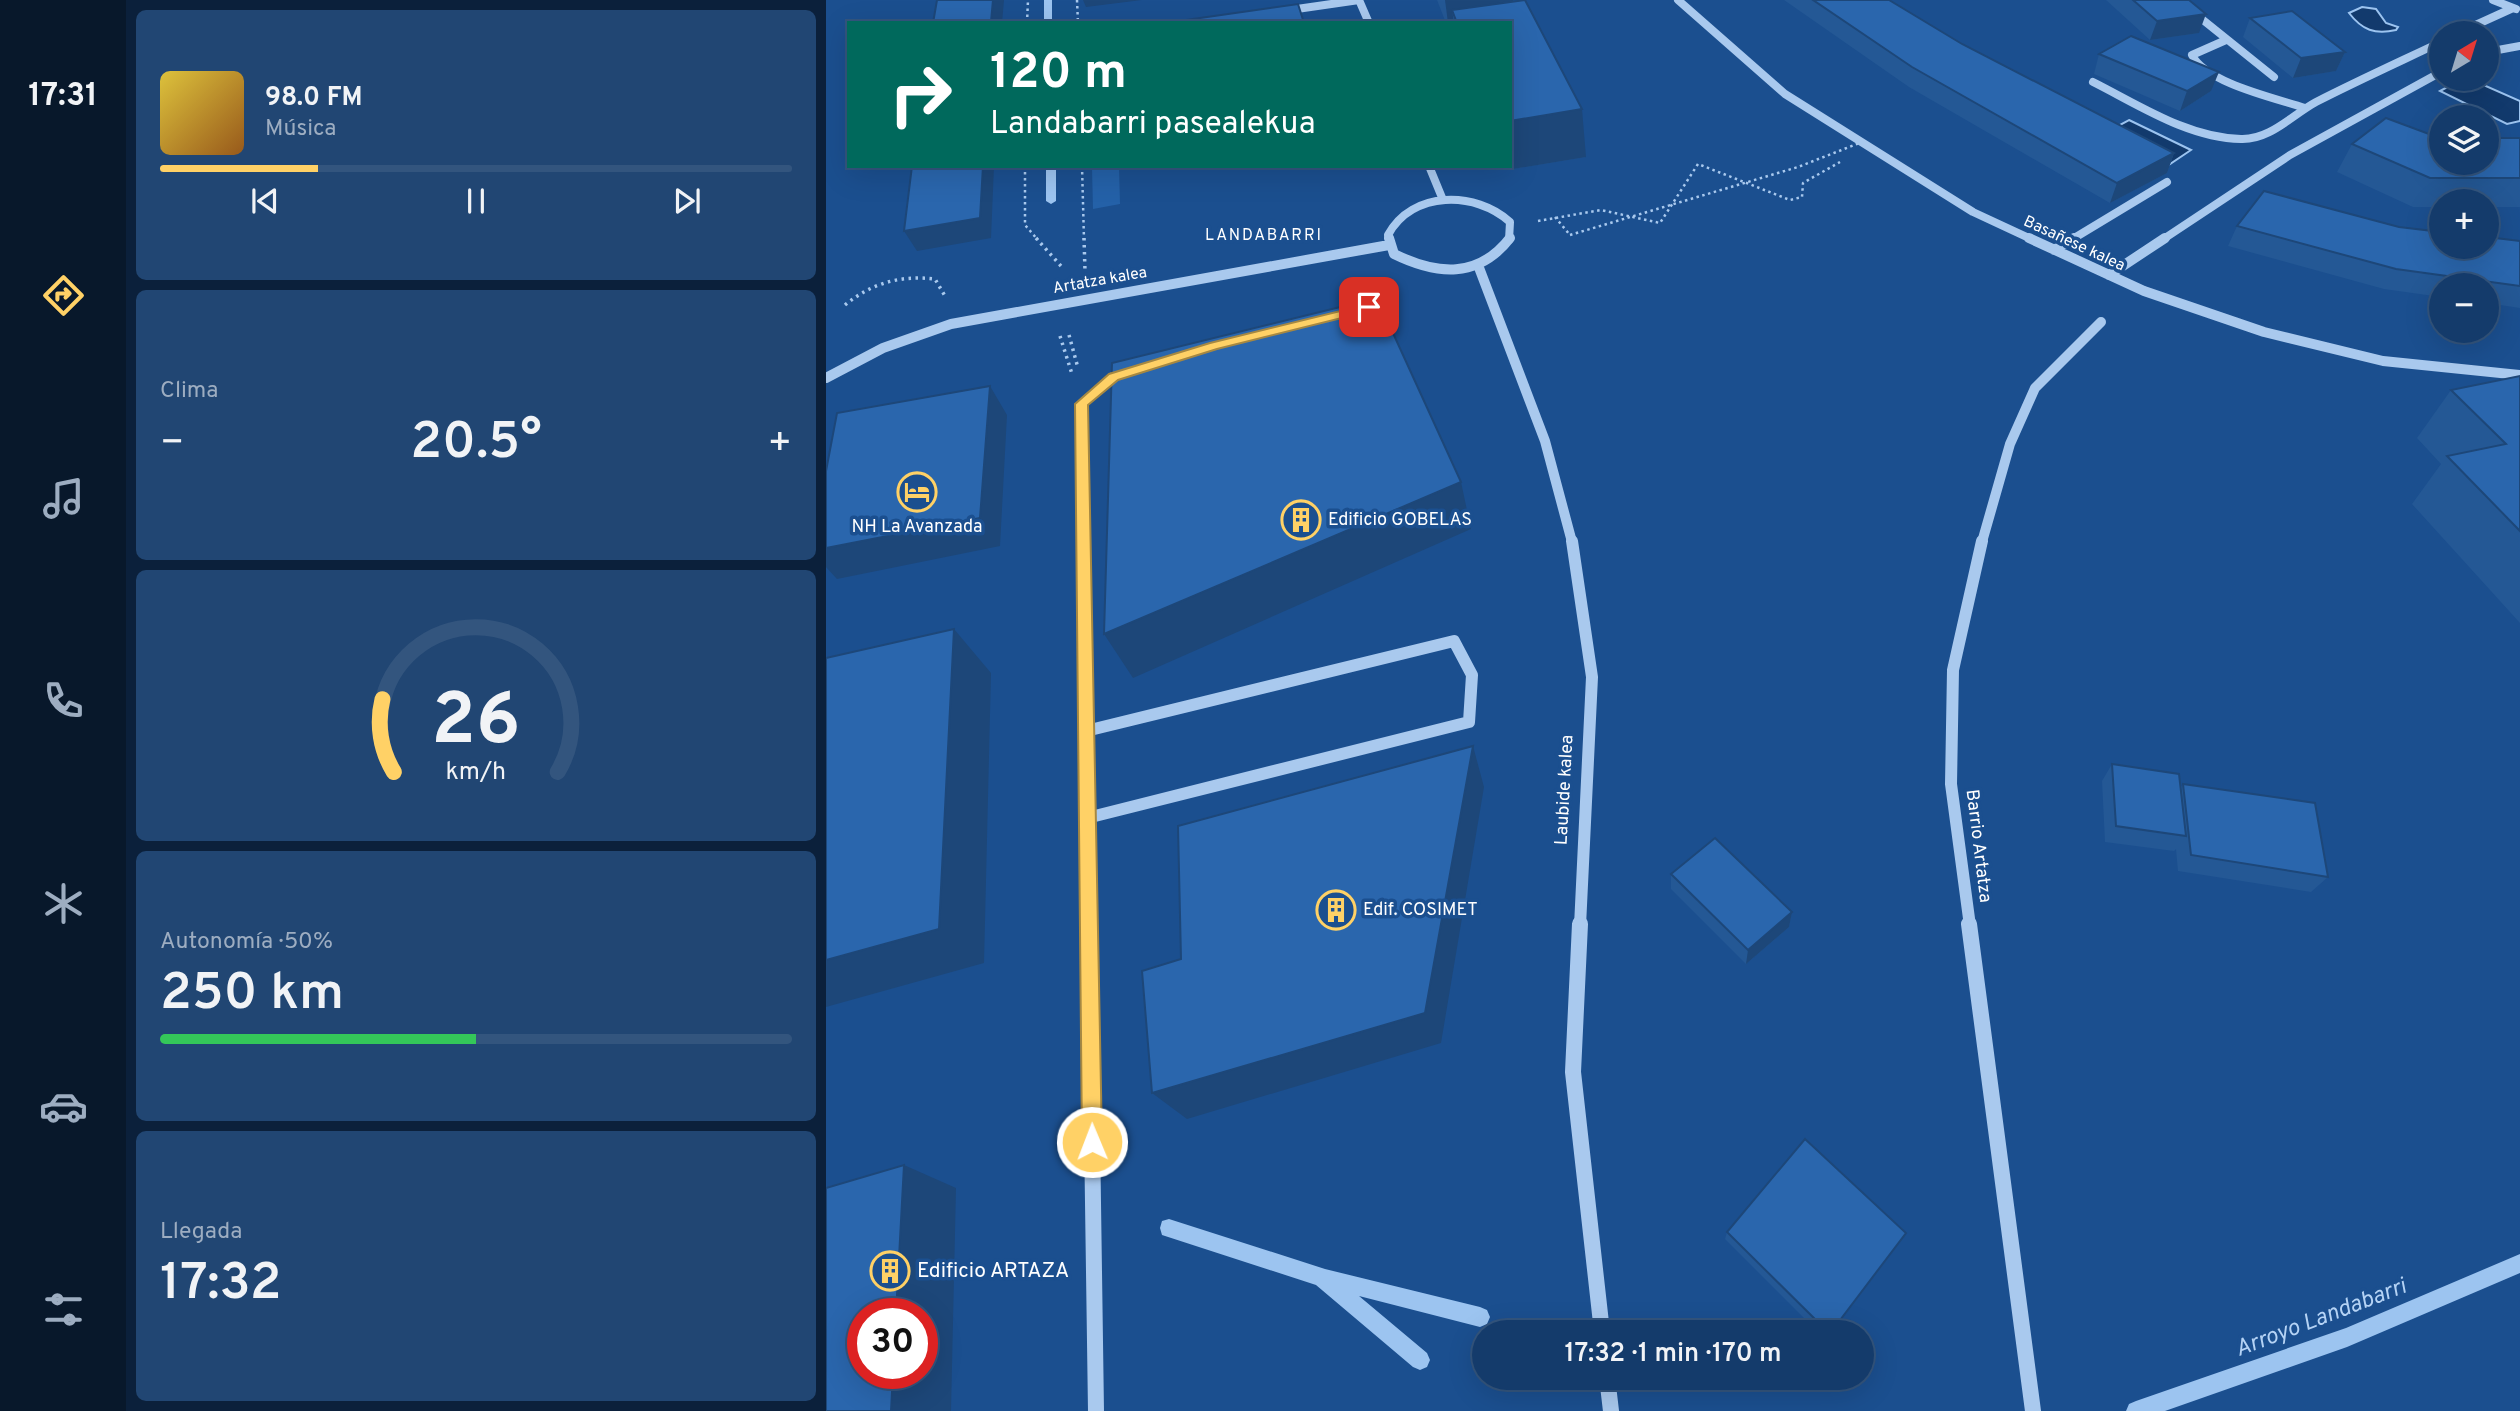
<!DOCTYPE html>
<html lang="es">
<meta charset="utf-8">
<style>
:root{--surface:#143b6b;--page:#214673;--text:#f1f3f6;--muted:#9dadc1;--line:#33557e;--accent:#ffd166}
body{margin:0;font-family:Overpass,sans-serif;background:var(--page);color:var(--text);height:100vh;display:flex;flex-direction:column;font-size:26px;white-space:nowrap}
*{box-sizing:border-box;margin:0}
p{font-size:23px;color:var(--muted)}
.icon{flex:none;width:38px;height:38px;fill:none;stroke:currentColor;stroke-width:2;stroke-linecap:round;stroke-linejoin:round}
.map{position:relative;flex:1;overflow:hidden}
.drawer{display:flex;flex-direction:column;gap:10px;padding:10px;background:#0b203b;width:700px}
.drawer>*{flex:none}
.banner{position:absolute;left:21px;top:21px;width:665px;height:147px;border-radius:0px;box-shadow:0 7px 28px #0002,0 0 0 2px var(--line);background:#00695c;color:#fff;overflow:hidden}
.needle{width:46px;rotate:38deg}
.tools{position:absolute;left:1603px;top:21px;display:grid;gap:14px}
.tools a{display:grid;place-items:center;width:70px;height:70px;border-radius:50%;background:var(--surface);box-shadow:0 7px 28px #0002,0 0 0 2px var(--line);font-size:35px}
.speed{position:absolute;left:21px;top:1298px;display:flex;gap:14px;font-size:35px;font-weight:700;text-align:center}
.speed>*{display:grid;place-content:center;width:91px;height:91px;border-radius:50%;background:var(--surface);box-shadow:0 7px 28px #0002,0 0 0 2px var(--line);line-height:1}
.speed .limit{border:10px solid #d22;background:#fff;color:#111}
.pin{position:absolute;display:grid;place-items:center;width:60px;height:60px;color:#fff;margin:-30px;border-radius:14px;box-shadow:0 4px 10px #0006}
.me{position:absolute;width:77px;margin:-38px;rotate:359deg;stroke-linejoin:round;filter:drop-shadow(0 0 5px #0008)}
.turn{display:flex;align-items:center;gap:24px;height:147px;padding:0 28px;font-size:32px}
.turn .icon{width:91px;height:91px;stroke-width:2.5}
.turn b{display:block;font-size:49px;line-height:60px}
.big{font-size:52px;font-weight:600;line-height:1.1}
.drawer .card{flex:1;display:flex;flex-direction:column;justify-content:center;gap:10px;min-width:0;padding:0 24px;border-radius:10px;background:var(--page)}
.drawer .dial{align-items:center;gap:0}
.dial svg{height:182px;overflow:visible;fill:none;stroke:var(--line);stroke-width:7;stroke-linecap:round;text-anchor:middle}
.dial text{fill:var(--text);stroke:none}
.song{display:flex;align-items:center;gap:21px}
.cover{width:84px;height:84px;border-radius:10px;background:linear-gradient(135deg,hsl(50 70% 55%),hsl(30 70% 35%))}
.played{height:7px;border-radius:4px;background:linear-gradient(90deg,var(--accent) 25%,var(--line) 25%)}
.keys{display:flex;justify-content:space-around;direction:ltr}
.heat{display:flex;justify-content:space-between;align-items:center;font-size:38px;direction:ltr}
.charge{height:10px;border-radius:5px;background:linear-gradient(90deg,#34c759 50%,var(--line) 0)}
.trip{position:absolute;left:646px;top:1320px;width:402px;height:70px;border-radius:35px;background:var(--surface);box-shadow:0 7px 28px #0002,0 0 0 2px var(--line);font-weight:600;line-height:70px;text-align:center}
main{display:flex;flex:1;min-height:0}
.dock{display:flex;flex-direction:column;width:126px;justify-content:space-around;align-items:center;background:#08182b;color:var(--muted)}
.dock .icon{width:49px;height:49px}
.dock .active{color:var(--accent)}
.dock b{font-size:32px;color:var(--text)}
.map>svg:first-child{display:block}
</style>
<main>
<nav class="dock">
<b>17:31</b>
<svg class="icon active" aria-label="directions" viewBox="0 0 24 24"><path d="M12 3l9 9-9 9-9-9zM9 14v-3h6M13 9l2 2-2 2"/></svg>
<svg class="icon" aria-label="music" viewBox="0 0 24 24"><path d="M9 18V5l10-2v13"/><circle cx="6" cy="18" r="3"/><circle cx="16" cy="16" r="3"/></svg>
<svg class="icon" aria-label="phone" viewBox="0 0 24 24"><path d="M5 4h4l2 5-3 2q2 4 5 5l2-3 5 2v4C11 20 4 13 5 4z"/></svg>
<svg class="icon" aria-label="climate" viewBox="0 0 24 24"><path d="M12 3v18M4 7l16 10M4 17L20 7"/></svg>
<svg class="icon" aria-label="car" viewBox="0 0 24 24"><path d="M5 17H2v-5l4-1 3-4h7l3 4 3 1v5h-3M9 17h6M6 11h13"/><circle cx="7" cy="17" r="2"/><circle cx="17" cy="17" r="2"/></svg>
<svg class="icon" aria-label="filters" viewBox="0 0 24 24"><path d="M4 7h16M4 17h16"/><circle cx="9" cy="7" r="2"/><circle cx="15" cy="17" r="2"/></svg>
</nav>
<section class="drawer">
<div class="card">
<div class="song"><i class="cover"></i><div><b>98.0 FM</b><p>Música</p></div></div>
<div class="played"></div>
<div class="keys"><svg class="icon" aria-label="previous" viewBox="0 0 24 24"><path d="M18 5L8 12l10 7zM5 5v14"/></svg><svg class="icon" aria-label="pause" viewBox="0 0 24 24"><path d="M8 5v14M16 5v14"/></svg><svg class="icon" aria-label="next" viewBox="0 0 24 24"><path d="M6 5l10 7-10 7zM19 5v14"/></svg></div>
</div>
<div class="card"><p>Clima</p>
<div class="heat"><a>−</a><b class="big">20.5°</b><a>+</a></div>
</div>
<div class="card dial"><svg viewBox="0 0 100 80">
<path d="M14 69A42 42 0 1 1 86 69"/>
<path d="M14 69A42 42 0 0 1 9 37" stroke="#ffd166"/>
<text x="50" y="56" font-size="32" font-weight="700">26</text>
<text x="50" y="72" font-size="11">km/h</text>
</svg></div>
<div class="card"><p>Autonomía · 50%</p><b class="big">250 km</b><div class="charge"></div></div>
<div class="card"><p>Llegada</p><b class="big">17:32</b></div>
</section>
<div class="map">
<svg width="1694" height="1411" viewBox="0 0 1694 1411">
<rect width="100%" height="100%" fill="#1b4f8f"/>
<!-- green -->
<path fill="#2461a8" d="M293,166L294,204L267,209L266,168Z"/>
<!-- water -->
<path fill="#123a6d" stroke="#9cc4f0" stroke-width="2" d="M1536,7L1550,9L1560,23L1572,27L1570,30C1549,35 1536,30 1523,13Z
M1636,79H1644L1694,101V121L1681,124L1614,91Z
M1303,120L1365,150L1341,166L1277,134Z"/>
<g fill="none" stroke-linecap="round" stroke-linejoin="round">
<!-- stream -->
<path fill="#9cc4f0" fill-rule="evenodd" d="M218,0H226V23H218Z
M220,166H230V201L225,204L220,201Z
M343,1219L499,1269L654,1307L661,1310L664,1317L661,1324L654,1327L533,1296L601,1353L604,1360L601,1367L594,1370L587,1367L490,1285L336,1235L334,1228L336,1221Z
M1694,1254V1273L1521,1347L1339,1411H1300L1303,1404L1310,1401L1520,1328Z"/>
<!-- path-far1 -->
<path stroke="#a9c9ee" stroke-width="2.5" stroke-dasharray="2.5 3.5" stroke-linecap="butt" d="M251,0L252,23
M201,23L202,0
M199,166V225L212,240
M256,166L258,240
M729,217L744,235
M712,221L775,210L834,223L872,164L964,200L976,197L977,183L1014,162"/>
<!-- path -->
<path stroke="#a9c9ee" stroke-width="3.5" stroke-dasharray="2.5 4.5" stroke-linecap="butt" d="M210,238L235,266
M258,238L259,271
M19,305C46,283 74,275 109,279L119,296
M243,335L252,368
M234,336L246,374"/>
<!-- minor-far3 -->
<path stroke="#a9c9ee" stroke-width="8" d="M533,0L543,23
M852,0L959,94L1147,212L1207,240
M1352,0L1448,77
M1667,0L1690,9
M457,11L533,0
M1632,33L1687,8
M1400,40L1366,55C1380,83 1449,98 1479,108
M1661,52L1694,46
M1267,82C1313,105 1362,138 1415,139C1444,140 1466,115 1490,102C1531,81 1573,62 1615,42
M603,166L617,200
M563,240L562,235C586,190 650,191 684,222L683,240
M1245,240L1341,182
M1336,240L1464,155L1615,72"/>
<!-- minor-far2 -->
<path stroke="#a9c9ee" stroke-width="10" d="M563,238L568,254C611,275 652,279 684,238
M1203,238L1318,291L1438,332L1557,361L1694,375
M1228,250L1248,238
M652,265L719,441L746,542
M1283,275L1339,238
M0,378L57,348L125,324L563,245
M258,542L256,404L287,377L301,372
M1156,542L1184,444L1209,388L1275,322"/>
<!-- minor-far1 -->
<path stroke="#a9c9ee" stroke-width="12" d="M258,541L263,926
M746,541L766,677L754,926
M260,731L628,641L646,675L643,722L261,818
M1144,926L1125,784L1127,670L1156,541"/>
<!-- minor -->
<path stroke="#a9c9ee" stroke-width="16" d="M263,924L270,1411
M754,924L747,1072L776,1332
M1143,924L1207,1411
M781,1377L785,1411"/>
<!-- path-bridge -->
<path stroke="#a9c9ee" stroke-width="2.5" stroke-dasharray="2.5 3.5" stroke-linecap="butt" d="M744,235L972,167L1036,142"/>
</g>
<!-- wall -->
<path fill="#245895" d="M611,0H687L760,157L681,170L679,166H684V23H620Z
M958,0H1063L1136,44L1348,153L1341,173L1284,203L1083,87Z
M1280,0H1363L1373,33L1324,40Z
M1424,18L1519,52L1510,71L1467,78L1417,37Z
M1273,54L1385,91L1354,111L1268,74Z
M1611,137L1694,138V207H1661V201H1615V207H1587L1511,172L1526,144Z
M1411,226L1573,227L1694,241V308L1661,303V285H1615V297L1558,289L1402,246Z
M1694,376V623L1586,504L1615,464L1591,438L1625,390Z
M1286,764L1355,787L1357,784L1502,877L1485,892L1352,871L1350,849L1348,851L1279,842L1276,781Z
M845,874L966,912L963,927L920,964L845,889Z
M901,1232L1005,1332H992L899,1239Z"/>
<!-- shaded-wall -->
<path fill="#1d4779" d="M167,0H178L176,23H158Z
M257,0H316L260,7Z
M619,0H687L689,21L626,10L628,23H622Z
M1380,14L1373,33L1324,40L1331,21Z
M1519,52L1510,71L1467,78L1475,58Z
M1393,72L1385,91L1354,111L1361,91Z
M756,109L760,157L681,170L680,166H684V121Z
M1348,153L1341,173L1284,203L1291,183Z
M157,166H168L165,238L91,251L78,231Z
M164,386L181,415L174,546L11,579L0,567V548Z
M635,482L645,529L307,678L278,634Z
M128,629L165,673L158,963L0,1007V960Z
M647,746L658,787L615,1043L361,1119L326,1093Z
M966,912L963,927L920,964L922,950Z
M78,1165L130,1188L125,1411H65L67,1374H96V1314H70Z"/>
<!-- building -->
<path fill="#2a66ad" stroke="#1d4779" stroke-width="2" d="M111,0H167L165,22L107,23Z
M699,0L756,109L684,121V23H631L626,10Z
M987,0H1063L1136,44L1348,153L1291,183L1086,67Z
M1307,0H1363L1380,14L1331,21Z
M472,4L478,23H339Z
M1466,11L1519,52L1475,58L1424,18Z
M1305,36L1393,72L1361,91L1273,54Z
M1560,118L1611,137H1615V163H1661V138H1694V178H1604L1526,144Z
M86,166H157L154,218L78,231Z
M1438,191L1573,227L1615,232V247H1661V237L1694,241V286L1570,269L1411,226Z
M551,298L635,482L278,634L286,363Z
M1694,376V531L1621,456L1680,444L1625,390Z
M164,386L154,518L0,548V471L11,413Z
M128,629L113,929L0,960V658Z
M647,746L599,1013L326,1093L316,971L355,959L352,826Z
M1286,764L1353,774L1360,836L1290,826Z
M1357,784L1489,803L1502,877L1365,855Z
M889,838L966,912L922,950L845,874Z
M979,1139L1080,1233L1005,1332H1002L901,1232Z
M78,1165L70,1314H37V1374H67L65,1411H0V1188Z"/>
<!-- route -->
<path fill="#ffd166" stroke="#a68842" stroke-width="2" d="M543,304L548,305V310L391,349L292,380L262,405L276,1142L273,1149L266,1152L259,1149L256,1142L249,404L283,374L384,343Z"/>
<!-- icons -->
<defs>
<g id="hotel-ring" transform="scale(2.0125)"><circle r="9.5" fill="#1b4f8f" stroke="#ffd166" stroke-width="1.5"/><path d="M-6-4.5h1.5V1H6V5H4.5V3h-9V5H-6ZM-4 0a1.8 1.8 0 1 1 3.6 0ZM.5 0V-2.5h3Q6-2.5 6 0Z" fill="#ffd166"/></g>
<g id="building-ring" transform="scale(2.0125)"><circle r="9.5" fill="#1b4f8f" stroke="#ffd166" stroke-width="1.5"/><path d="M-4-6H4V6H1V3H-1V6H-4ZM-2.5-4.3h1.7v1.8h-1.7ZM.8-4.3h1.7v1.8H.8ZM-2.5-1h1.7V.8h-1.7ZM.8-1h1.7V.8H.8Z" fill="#ffd166"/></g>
</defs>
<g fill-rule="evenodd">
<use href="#hotel-ring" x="91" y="492"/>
<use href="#building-ring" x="475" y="520"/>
<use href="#building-ring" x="510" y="910"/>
<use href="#building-ring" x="64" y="1271"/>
</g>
<g text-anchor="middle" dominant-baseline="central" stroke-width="7" stroke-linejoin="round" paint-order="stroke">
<!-- far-neighbourhood labels -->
<g font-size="16" letter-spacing="2" fill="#fff" stroke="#1b4f8f">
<text x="438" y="236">LANDABARRI</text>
</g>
<!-- far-street labels -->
<g font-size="16" fill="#fff" stroke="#1b4f8f">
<text transform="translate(1248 244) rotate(25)">Basañese kalea</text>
<text transform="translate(274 281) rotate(-10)">Artatza kalea</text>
</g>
<!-- poi labels -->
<g font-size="18" fill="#fff" stroke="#1b4f8f" text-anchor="start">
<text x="502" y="520">Edificio GOBELAS</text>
<text x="91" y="527" text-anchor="middle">NH La Avanzada</text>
<text x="537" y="910">Edif. COSIMET</text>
</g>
<!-- street labels -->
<g font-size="18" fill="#fff" stroke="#1b4f8f">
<text transform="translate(739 790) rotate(-87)">Laubide kalea</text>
<text transform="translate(1152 846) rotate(83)">Barrio Artatza</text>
</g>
<!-- near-poi labels -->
<g font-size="21" fill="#fff" stroke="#1b4f8f" text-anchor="start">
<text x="91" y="1271">Edificio ARTAZA</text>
</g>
<!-- near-water labels -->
<g font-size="23" font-style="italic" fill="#b5d3f5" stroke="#1b4f8f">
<text transform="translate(1495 1319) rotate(-21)">Arroyo Landabarri</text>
</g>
</g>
</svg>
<div class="tools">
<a><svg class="needle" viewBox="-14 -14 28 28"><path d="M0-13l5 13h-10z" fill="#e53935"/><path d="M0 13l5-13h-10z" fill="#9dadc1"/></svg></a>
<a><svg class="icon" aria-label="layers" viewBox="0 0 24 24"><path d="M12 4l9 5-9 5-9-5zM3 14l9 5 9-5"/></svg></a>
<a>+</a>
<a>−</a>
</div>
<div class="speed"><div class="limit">30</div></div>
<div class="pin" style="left:543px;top:307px;background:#d93025"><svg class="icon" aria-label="arrive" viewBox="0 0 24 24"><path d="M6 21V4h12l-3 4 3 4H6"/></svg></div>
<svg class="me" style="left:266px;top:1142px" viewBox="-20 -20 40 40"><circle r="17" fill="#ffd166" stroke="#fff" stroke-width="3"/><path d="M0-11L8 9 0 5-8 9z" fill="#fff"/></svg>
<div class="trip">17:32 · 1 min · 170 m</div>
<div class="banner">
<div class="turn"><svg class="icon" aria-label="right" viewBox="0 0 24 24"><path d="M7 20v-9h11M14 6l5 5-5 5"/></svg><div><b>120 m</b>Landabarri pasealekua</div></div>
</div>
</div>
</main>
